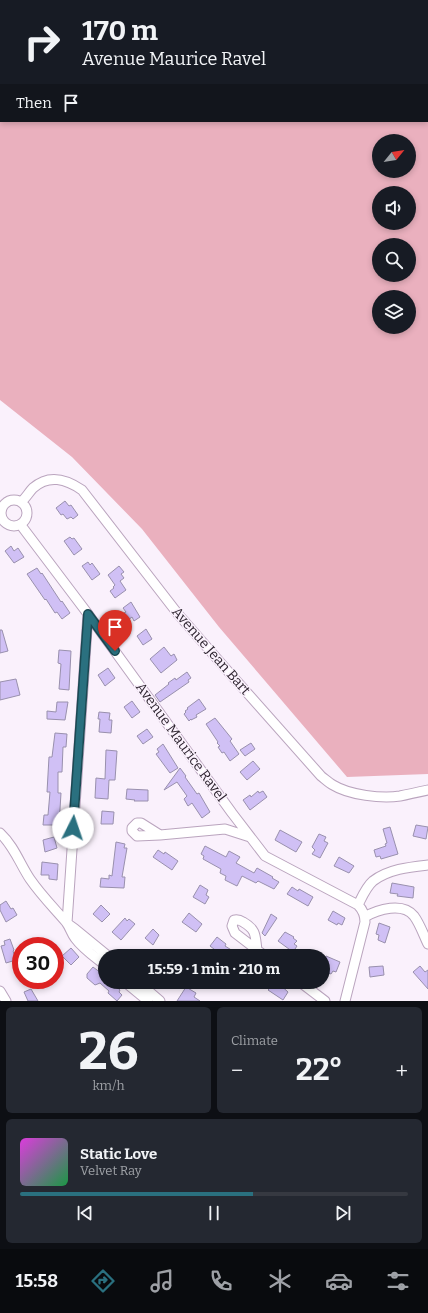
<!DOCTYPE html>
<meta charset="utf-8">
<style>
:root{--surface:#171b24;--page:#242831;--text:#f1f3f6;--muted:#9ea1a6;--line:#363941;--accent:#2a707f}
body{margin:0;font-family:Bitter,serif;background:var(--page);color:var(--text);height:100vh;display:flex;flex-direction:column;font-size:15px;white-space:nowrap}
*{box-sizing:border-box;margin:0}
p{font-size:13px;color:var(--muted)}
.icon{flex:none;width:22px;height:22px;fill:none;stroke:currentColor;stroke-width:2;stroke-linecap:round;stroke-linejoin:round}
.map{position:relative;height:1001px;overflow:hidden}
.details{display:flex;flex-direction:column;gap:6px;padding:6px;background:#0d0f14;flex:1}
.details>*{flex:none}
.hud{position:absolute;left:0px;top:0px;width:428px;height:122px;box-shadow:0 2px 6px #0003;background:#171b24;color:var(--text);overflow:hidden}
.needle{width:26px;rotate:60deg}
.controls{position:absolute;left:372px;top:134px;display:grid;gap:8px}
.controls a{display:grid;place-items:center;width:44px;height:44px;border-radius:50%;background:var(--surface);box-shadow:0 2px 6px #0003;font-size:20px}
.speed{position:absolute;left:12px;top:937px;display:flex;gap:8px;font-size:20px;font-weight:700;text-align:center}
.speed>*{display:grid;place-content:center;width:52px;height:52px;border-radius:50%;background:var(--surface);box-shadow:0 2px 6px #0003;line-height:1}
.speed .limit{border:6px solid #d22;background:#fff;color:#111}
.pin{position:absolute;display:grid;place-items:center;width:34px;height:34px;color:#fff;margin:-41px -17px;border-radius:50% 50% 50% 0;rotate:-45deg;box-shadow:0 0 4px #0007}
.pin .icon{rotate:45deg}
.me{position:absolute;width:44px;margin:-22px;rotate:4deg;stroke-linejoin:round;filter:drop-shadow(0 0 3px #0008)}
.turn{display:flex;align-items:center;gap:14px;height:84px;padding:0 16px;font-size:18px}
.turn .icon{width:52px;height:52px;stroke-width:2.5}
.turn b{display:block;font-size:28px;line-height:34px}
.then{display:flex;align-items:center;height:38px;padding:0 16px;background:#0003;gap:8px;font-size:15px}
.big{font-size:30px;font-weight:700;line-height:1.1}
.details .widget{flex:1;display:flex;flex-direction:column;justify-content:center;gap:6px;min-width:0;padding:0 14px;border-radius:6px;background:var(--page)}
.details .dial{align-items:center;gap:0}
.dial b{font-size:52px;line-height:1}
.song{display:flex;align-items:center;gap:12px}
.cover{width:48px;height:48px;border-radius:6px;background:linear-gradient(135deg,hsl(300 70% 55%),hsl(140 70% 35%))}
.played{height:4px;border-radius:2px;background:linear-gradient(90deg,var(--accent) 60%,var(--line) 60%)}
.keys{display:flex;justify-content:space-around;direction:ltr}
.heat{display:flex;justify-content:space-between;align-items:center;font-size:22px;direction:ltr}
.details .tiles{flex:1;display:grid;gap:6px;grid-template-columns:1fr 1fr}
.widget:last-child{grid-column:span 2}
.trip{position:absolute;left:98px;top:949px;width:232px;height:40px;border-radius:20px;background:var(--surface);box-shadow:0 2px 6px #0003;font-weight:700;line-height:40px;text-align:center}
.dock{display:flex;height:64px;justify-content:space-around;align-items:center;background:#090b0e;color:var(--muted)}
.dock .icon{width:28px;height:28px}
.dock .on{color:var(--accent)}
.dock b{font-size:18px;color:var(--text)}
.map>svg:first-child{display:block}
</style>
<div class="map">
<svg width="428" height="1001" viewBox="0 0 428 1001">
<rect width="100%" height="100%" fill="#faf1fc"/>
<!-- green -->
<path fill="#eab0be" fill-rule="evenodd" d="M0,0H428V774L347,777L219,627L142,529L72,457L0,400ZM1,1H427V121H1ZM379,141H409V171H379ZM379,193H409V223H379ZM379,245H409V275H379ZM379,297H409V327H379Z"/>
<!-- building -->
<path fill="#d0c0f5" stroke="#9990ad" d="M65,501L69,506L71,505L78,515L73,519L71,517L67,519L63,514L61,515L56,508Z
M70,537L72,539L74,538L82,549L74,555L64,541Z
M11,546L14,551L18,548L24,557L14,563L5,551Z
M88,562L90,565L92,563L100,574L92,580L82,566Z
M119,566L124,572L121,574L124,578L120,581L126,590L115,598L110,591L114,588L113,587L115,585L108,575Z
M37,568L41,574L42,573L61,602L62,601L70,613L62,619L57,612L55,613L46,599L45,600L27,574Z
M131,602L140,617L134,621L132,617L128,620L124,613L126,612L123,608Z
M146,629L152,639L143,645L137,636Z
M0,630H2L8,651L0,653Z
M164,647L171,656L174,654L177,660L161,673L150,659Z
M59,650L71,651L69,690L59,689L61,664L58,663Z
M108,668L115,678L105,686L98,675Z
M187,672L191,678L188,680L189,682L160,702L155,695L169,684L168,683L175,678L176,680Z
M16,679L20,695L0,700V682Z
M199,699L206,709L196,715L197,717L191,720V719L189,721L184,714L186,712L185,711L188,709L187,708Z
M132,701L140,712L132,718L124,707Z
M57,702H68L65,720L47,719V711L56,712Z
M99,712L110,713L109,720H112L111,733L99,732L100,719H98Z
M215,718L232,739L230,741L239,754L230,761L224,752L222,753L218,747L220,746L217,743L218,742L206,724Z
M147,729L153,737L143,744L137,736Z
M55,733L67,734L66,747H63L62,772H58V793H61L59,825H43L44,815H48L50,792H47L49,757H52Z
M251,743L255,749L245,756L240,750Z
M163,744L178,768L170,773L156,754L159,752L157,749Z
M106,750L117,751L115,780H109L108,799L95,798L96,778L105,779Z
M253,761L260,769L247,780L240,772Z
M180,768L186,776L185,777L197,794L199,793L210,812L202,818L192,803L188,806L184,799L187,796L177,782L164,790Z
M127,789L148,790V801H134L135,800L126,799Z
M258,791L259,793L263,791L267,797L250,810L243,800L250,795L251,797Z
M102,811L114,812L113,824H101Z
M416,825L428,827L426,839L413,836Z
M390,827L398,854L381,859L380,856L376,857L374,850L386,846L385,844L387,843L383,829Z
M280,830L302,842L296,852L275,840Z
M319,834L326,837L324,841L328,843L320,858L312,854L315,850L312,847Z
M54,837L57,848L45,852L43,840Z
M116,842L125,844L124,848H127L122,877H125L124,888L100,887L101,878L109,879V875L112,876Z
M205,846L226,857L229,851L240,857L236,863L254,873L257,868L273,877L272,878L279,882L274,889L258,881L256,883L242,876L237,886L225,880L226,876L220,873L221,869L203,859L204,856L201,854Z
M158,850L164,854L165,852L178,861L172,870L153,857Z
M339,857L354,866L349,873L334,866Z
M42,862L58,864L57,880L49,879V875H41Z
M392,883L414,887L413,898L397,896L398,894L390,893Z
M200,885L208,890L206,895L209,897L205,904L193,897Z
M292,887L298,891L299,889L313,897L308,906L287,894Z
M6,901L11,909L13,908L17,915L6,922L0,910V905Z
M101,905L110,914L102,922L93,914Z
M333,911L345,918L342,925L338,923L337,925L328,920Z
M189,913L202,924L196,932L182,922Z
M271,914L277,918L265,936L262,933Z
M125,918L127,921L129,919L135,924L121,940L112,932Z
M379,923L390,927L385,943L378,940L379,935L376,934Z
M153,929L159,935L153,945L145,938Z
M285,932L294,937L293,938L297,941L294,944L297,946L293,952L278,941Z
M217,937L226,944L225,946L233,951L229,956H223L210,946Z
M10,939L14,950L13,951L16,960L6,963L1,946L5,945L4,941Z
M71,948L79,957L71,965L62,956Z
M326,956L340,962L336,972L333,971L331,974L323,971V958L325,959Z
M383,966L384,975L370,977L369,967Z
M420,966L425,972L428,970V989L413,972Z
M93,967L105,976V982H111L120,990L119,992L122,995L117,1001L108,993L109,991L100,983L95,985L87,978V974Z
M264,982H277L288,992L283,1000L268,990L271,987Z
M186,987L196,993L194,997L200,1001H177Z
M31,989L38,1001H28L24,992Z"/>
<g fill="none" stroke-linecap="round" stroke-linejoin="round">
<!-- street casing -->
<g stroke="#baa4be" stroke-width="11">
<path id="street" d="M1 513a13 13 0 1 1 26 0a13 13 0 1 1-26 0Z
M21,502C26,498 29,492 33,488C49,474 66,479 82,490L178,614L226,669L321,776C325,779 329,783 333,785C349,795 382,799 400,796C410,794 419,792 428,790
M21,524L23,528L88,614L232,813L265,856L358,905C363,910 365,915 365,922L345,1001
M0,833C14,846 20,864 30,879C41,895 54,908 66,922C70,927 71,933 75,938C83,949 95,957 105,965
M160,835L137,836L132,831V828L137,823H141L160,835L225,829L250,837
M358,905C362,897 366,887 373,881C389,869 410,867 428,865
M365,917C378,909 403,902 414,916C420,924 424,936 428,944
M67,923L88,614
M68,924L75,929L108,956
M257,950C255,936 257,930 243,922C240,920 238,919 234,920L232,926L235,933L265,956
M125,982L148,1001
M138,982L160,1001
M300,982L325,1001
M0,991L6,1001"/>
</g>
<!-- street -->
<use href="#street" stroke="#fff" stroke-width="9"/>
</g>
<g fill="none" stroke-linecap="round" stroke-linejoin="round">
<!-- route casing -->
<g stroke="#1b4953" stroke-width="10">
<path id="route" d="M73,828L88,614L115,651"/>
</g>
<!-- route -->
<use href="#route" stroke="#2a707f" stroke-width="7"/>
</g>
<g text-anchor="middle" dominant-baseline="central" stroke-width="3" stroke-linejoin="round" paint-order="stroke">
<!-- street labels -->
<g font-size="14" fill="#2c232e" stroke="#faf1fc">
<text transform="translate(211 651) rotate(49)">Avenue Jean Bart</text>
<text transform="translate(181 742) rotate(54)">Avenue Maurice Ravel</text>
</g>
</g>
</svg>
<div class="controls">
<a><svg class="needle" viewBox="-14 -14 28 28"><path d="M0-13l5 13h-10z" fill="#e53935"/><path d="M0 13l5-13h-10z" fill="#9ea1a6"/></svg></a>
<a><svg class="icon" aria-label="sound" viewBox="0 0 24 24"><path d="M4 9h4l5-4v14l-5-4H4zM17 9q2 3 0 6"/></svg></a>
<a><svg class="icon" aria-label="search" viewBox="0 0 24 24"><circle cx="10" cy="10" r="6"/><path d="M15 15l6 6"/></svg></a>
<a><svg class="icon" aria-label="layers" viewBox="0 0 24 24"><path d="M12 4l9 5-9 5-9-5zM3 14l9 5 9-5"/></svg></a>
</div>
<div class="speed"><div class="limit">30</div></div>
<div class="pin" style="left:115px;top:651px;background:#d93025"><svg class="icon" aria-label="arrive" viewBox="0 0 24 24"><path d="M6 21V4h12l-3 4 3 4H6"/></svg></div>
<svg class="me" style="left:73px;top:828px" viewBox="-20 -20 40 40"><circle r="19" fill="#fff"/><path d="M0-13L10 11 0 6-10 11z" fill="#2a707f"/></svg>
<div class="trip">15:59 · 1 min · 210 m</div>
<div class="hud">
<div class="turn"><svg class="icon" aria-label="right" viewBox="0 0 24 24"><path d="M7 20v-9h11M14 6l5 5-5 5"/></svg><div><b>170 m</b>Avenue Maurice Ravel</div></div>
<div class="then">Then<svg class="icon" aria-label="arrive" viewBox="0 0 24 24"><path d="M6 21V4h12l-3 4 3 4H6"/></svg></div>
</div>
</div>
<section class="details">
<div class="tiles">
<div class="widget dial"><b>26</b><p>km/h</p></div>
<div class="widget"><p>Climate</p>
<div class="heat"><a>−</a><b class="big">22°</b><a>+</a></div>
</div>
<div class="widget">
<div class="song"><i class="cover"></i><div><b>Static Love</b><p>Velvet Ray</p></div></div>
<div class="played"></div>
<div class="keys"><svg class="icon" aria-label="previous" viewBox="0 0 24 24"><path d="M18 5L8 12l10 7zM5 5v14"/></svg><svg class="icon" aria-label="pause" viewBox="0 0 24 24"><path d="M8 5v14M16 5v14"/></svg><svg class="icon" aria-label="next" viewBox="0 0 24 24"><path d="M6 5l10 7-10 7zM19 5v14"/></svg></div>
</div>
</div>
</section>
<nav class="dock">
<b>15:58</b>
<svg class="icon on" aria-label="directions" viewBox="0 0 24 24"><path d="M12 3l9 9-9 9-9-9zM9 14v-3h6M13 9l2 2-2 2"/></svg>
<svg class="icon" aria-label="music" viewBox="0 0 24 24"><path d="M9 18V5l10-2v13"/><circle cx="6" cy="18" r="3"/><circle cx="16" cy="16" r="3"/></svg>
<svg class="icon" aria-label="phone" viewBox="0 0 24 24"><path d="M5 4h4l2 5-3 2q2 4 5 5l2-3 5 2v4C11 20 4 13 5 4z"/></svg>
<svg class="icon" aria-label="climate" viewBox="0 0 24 24"><path d="M12 3v18M4 7l16 10M4 17L20 7"/></svg>
<svg class="icon" aria-label="car" viewBox="0 0 24 24"><path d="M5 17H2v-5l4-1 3-4h7l3 4 3 1v5h-3M9 17h6M6 11h13"/><circle cx="7" cy="17" r="2"/><circle cx="17" cy="17" r="2"/></svg>
<svg class="icon" aria-label="filters" viewBox="0 0 24 24"><path d="M4 7h16M4 17h16"/><circle cx="9" cy="7" r="2"/><circle cx="15" cy="17" r="2"/></svg>
</nav>
